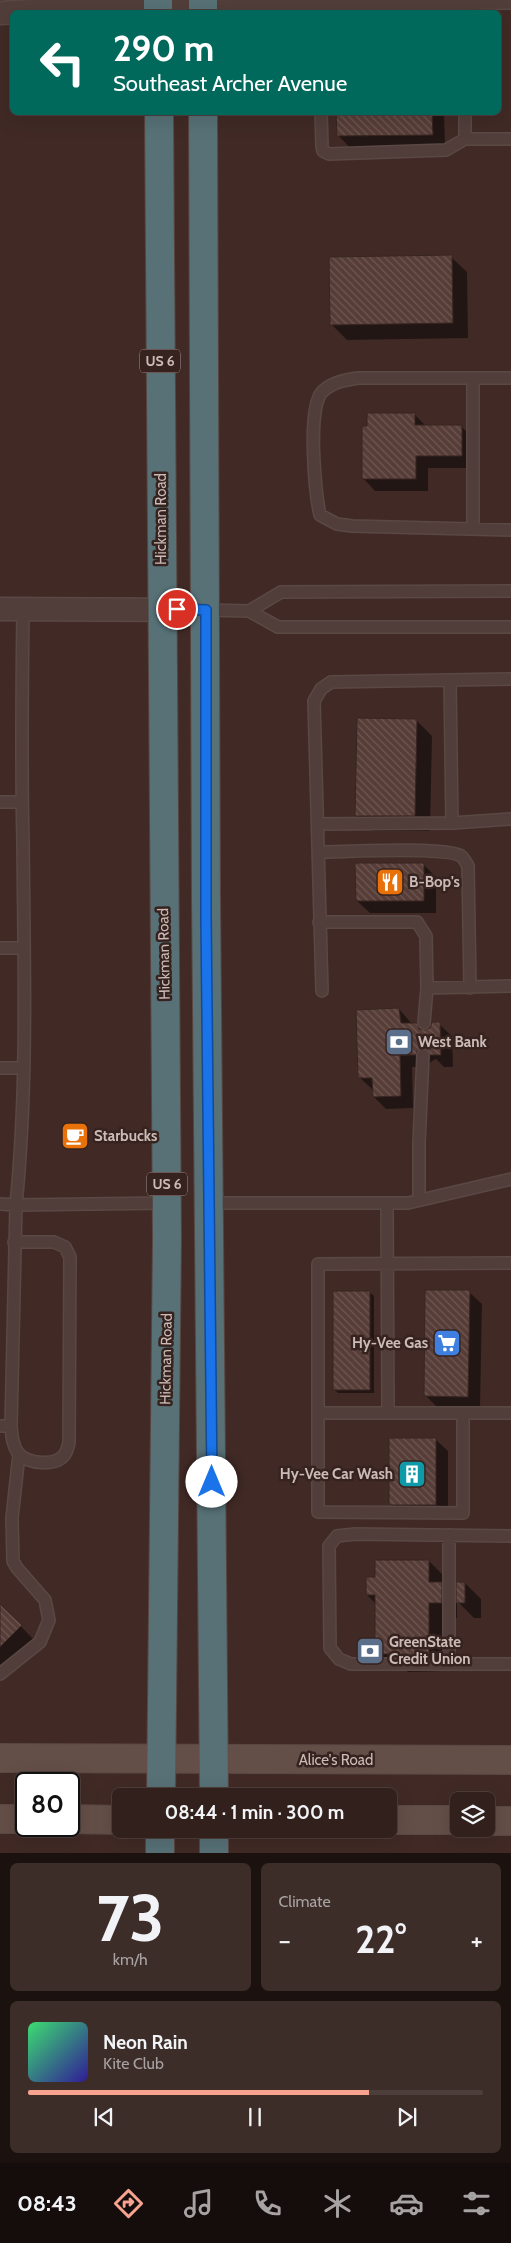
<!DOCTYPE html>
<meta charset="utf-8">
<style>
:root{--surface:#31201c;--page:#3d2d29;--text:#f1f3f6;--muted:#a8a3a3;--line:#4c3e3b;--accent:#f7a390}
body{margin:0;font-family:Cabin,sans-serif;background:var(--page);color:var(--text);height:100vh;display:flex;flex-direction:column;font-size:19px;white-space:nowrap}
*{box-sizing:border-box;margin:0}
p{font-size:16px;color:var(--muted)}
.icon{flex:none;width:28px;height:28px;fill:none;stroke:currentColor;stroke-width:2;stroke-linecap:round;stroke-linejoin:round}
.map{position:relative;height:1853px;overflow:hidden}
.sheet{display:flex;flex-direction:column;gap:10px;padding:10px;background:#1b120f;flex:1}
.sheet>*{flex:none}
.hud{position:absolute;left:10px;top:10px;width:491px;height:105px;border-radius:8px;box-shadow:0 5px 20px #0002,0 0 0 1px var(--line);background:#00695c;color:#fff;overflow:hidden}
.controls{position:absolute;left:450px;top:1792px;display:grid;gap:10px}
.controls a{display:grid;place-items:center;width:45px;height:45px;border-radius:8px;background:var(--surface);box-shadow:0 5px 20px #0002,0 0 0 1px var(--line);font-size:25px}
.speed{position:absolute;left:15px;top:1772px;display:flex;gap:10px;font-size:25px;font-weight:700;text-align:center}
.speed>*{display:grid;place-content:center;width:65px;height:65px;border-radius:50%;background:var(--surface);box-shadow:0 5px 20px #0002,0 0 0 1px var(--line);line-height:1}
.speed .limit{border:2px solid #111;border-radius:8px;background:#fff;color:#111}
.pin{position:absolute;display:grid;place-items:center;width:42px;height:42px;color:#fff;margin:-21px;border:2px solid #fff;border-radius:50%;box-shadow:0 1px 5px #0007}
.me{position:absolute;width:55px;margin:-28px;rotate:0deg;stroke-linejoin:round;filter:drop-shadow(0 0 4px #0008)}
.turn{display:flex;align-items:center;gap:18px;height:105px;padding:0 20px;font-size:22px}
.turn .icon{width:65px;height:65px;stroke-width:2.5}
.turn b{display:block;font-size:35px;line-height:42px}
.big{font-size:38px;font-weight:700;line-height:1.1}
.sheet .widget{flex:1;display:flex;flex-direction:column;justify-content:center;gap:8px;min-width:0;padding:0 18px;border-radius:8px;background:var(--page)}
.sheet .dial{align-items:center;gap:0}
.dial b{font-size:65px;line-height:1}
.song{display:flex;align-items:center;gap:15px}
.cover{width:60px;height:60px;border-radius:8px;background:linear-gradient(135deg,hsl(140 70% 55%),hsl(250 70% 35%))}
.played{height:5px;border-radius:2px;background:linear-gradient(90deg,var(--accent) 75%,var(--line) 75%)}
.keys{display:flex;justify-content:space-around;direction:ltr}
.heat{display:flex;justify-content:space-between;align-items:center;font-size:28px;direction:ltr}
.sheet .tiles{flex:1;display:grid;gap:10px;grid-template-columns:1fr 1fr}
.widget:last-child{grid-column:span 2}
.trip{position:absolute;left:112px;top:1788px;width:285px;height:50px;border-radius:8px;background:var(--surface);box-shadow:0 5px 20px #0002,0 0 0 1px var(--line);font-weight:700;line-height:50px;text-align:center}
.menu{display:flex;height:80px;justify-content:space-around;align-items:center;background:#140d0b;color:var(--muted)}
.menu .icon{width:35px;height:35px}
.menu .selected{color:var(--accent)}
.menu b{font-size:22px;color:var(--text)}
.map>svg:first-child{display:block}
</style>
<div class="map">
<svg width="511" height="1853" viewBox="0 0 511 1853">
<defs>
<pattern id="building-back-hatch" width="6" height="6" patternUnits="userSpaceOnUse" patternTransform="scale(1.25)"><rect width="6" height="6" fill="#573d38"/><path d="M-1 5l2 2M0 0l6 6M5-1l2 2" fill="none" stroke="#6e5753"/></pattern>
</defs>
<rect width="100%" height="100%" fill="#412a26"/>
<!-- shadow -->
<path fill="#0007" d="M338,112H444L445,147L350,148L338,135Z
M451,257L467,272L468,338L347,340L331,324Z
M414,414L426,426H461L474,439V468H428V491H375L363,478Z
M416,720L432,736L430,831H372L357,816Z
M423,864L436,877V913H370L357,901Z
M399,1009L412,1024H416L424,1031L439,1024L452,1036L453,1067H444L436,1059L429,1063L428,1067H412L413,1108L386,1109L374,1097L373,1090L359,1077Z
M369,1292L374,1296V1393H338L334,1389Z
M469,1292L482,1304L480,1409L438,1408L426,1396Z
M435,1439L448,1451V1517H403L390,1504Z
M429,1561L445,1577V1587L458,1600L465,1583L481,1599V1618H474L457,1601V1618H444V1671L408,1672L406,1670H392L376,1654V1604L367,1595L376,1578Z
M6,1611L36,1642L0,1679V1617Z"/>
<!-- building -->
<path fill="url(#building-back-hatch)" stroke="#382521" d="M336,112H432L433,135L337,136Z
M452,255L453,323L330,325L329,257Z
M367,413H415V425H462V456H416V479H362V426H367Z
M357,718L417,719L415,816H355Z
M355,863H424V901H356Z
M399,1008L401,1023H417L419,1029L424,1030L430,1028L432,1022H440L441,1055H430L427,1049L423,1048L417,1051L416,1055H400L401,1096L373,1097L372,1078H358L356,1010Z
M425,1290H470L468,1397L424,1396Z
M333,1291H370V1390H333Z
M389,1438H436V1505H389Z
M375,1560H429V1582H442V1603H429V1656H391V1654H375V1595H366V1577H375Z
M456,1582H465V1603H456Z
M0,1604L22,1625L0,1647Z"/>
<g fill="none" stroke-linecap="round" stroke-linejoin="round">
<!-- lane casing -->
<g stroke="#5a4844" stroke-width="14">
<path id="lane" d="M203,6L511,3
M321,112L322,147L323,151L329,154L446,150L465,139
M465,112V139H511
M473,378V529
M511,378H358C345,380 332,382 322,392C307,408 315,493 320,515L337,524L352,526L511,530
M206,610L249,611L278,627H511
M249,611L281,592L511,591
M450,680L452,823
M0,802H22
M318,824L452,823L511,819
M319,852C343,852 445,846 461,856C464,858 466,863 468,866L470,988
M319,922H417L426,936L427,988
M0,948H24
M322,991L314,701L321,689L331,682L511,679
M424,1023L427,988L511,986
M0,1068H24
M419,1200V1143L423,1055
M209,1203H408L511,1179
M0,1204L16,1205C28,1084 24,962 23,841C21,764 22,687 23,610
M387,1204L388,1413
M318,1413H511
M463,1413V1513L318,1512V1264L511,1263
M0,1426H11L16,1205L166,1203
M11,1426C12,1436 12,1444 18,1453C27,1464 56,1467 65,1454C67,1451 68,1446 69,1443L70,1257L65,1247L54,1242H14
M449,1535V1664
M511,1536L355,1534L337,1536L329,1546L330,1648L339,1659L351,1664H511
M0,1674L40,1642L49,1620L45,1600L17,1568L13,1561L12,1518L19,1454"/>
</g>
<!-- street casing -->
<g stroke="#5a4844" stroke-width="25">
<path id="street" d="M0,13L99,7L203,6
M0,609L206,610"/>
</g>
<!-- secondary casing -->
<g stroke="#5a4844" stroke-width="30">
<path id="secondary" d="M0,1758L511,1760
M0,1819H26
M69,1819L121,1820
M389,1820H459
M486,1821H511"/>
</g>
<!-- highway casing -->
<g stroke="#584642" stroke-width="30">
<path id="highway" d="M158,0V12
M203,0V12
M159,112L167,1239L161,1796
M203,112L206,898L214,1796
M160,1829V1853
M214,1829V1853"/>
</g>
<!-- lane -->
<use href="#lane" stroke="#513e3a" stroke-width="11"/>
<!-- street -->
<use href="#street" stroke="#513e3a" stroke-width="22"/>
<!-- secondary -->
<use href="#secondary" stroke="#644e48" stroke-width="28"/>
<!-- highway -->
<use href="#highway" stroke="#577177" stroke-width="28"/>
</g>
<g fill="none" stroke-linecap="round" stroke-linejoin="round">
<!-- route casing -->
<g stroke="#114b97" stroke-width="12">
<path id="route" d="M177,609L206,610V917L212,1482"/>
</g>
<!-- route -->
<use href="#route" stroke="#1a73e8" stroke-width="9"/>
</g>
<!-- icons -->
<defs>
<g id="restaurant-square" transform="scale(1.4375)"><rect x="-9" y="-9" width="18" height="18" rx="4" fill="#e8710a" stroke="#36231f"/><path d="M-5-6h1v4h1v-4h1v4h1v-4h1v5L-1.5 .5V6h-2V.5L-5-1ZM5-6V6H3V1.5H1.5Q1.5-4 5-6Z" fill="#fff"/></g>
<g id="bank-square" transform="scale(1.4375)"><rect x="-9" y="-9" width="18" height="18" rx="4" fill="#5c6f8a" stroke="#36231f"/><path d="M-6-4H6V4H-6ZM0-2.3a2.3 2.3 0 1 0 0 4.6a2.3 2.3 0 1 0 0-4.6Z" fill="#fff"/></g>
<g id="cafe-square" transform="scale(1.4375)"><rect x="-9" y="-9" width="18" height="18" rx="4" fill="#e8710a" stroke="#36231f"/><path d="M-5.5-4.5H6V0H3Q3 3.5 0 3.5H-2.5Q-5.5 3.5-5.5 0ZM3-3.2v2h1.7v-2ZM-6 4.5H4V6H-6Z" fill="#fff"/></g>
<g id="supermarket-square" transform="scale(1.4375)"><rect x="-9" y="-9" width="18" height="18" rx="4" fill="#3f7fe0" stroke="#36231f"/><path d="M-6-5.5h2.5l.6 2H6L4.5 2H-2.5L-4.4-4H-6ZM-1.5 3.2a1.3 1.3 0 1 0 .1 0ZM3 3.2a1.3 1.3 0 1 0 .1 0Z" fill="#fff"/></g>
<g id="building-square" transform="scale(1.4375)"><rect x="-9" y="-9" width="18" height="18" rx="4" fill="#0f9aa8" stroke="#36231f"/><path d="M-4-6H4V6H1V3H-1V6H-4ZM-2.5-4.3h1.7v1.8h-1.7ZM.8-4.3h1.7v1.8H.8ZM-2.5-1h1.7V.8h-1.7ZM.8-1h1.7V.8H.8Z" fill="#fff"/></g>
</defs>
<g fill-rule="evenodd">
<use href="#restaurant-square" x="390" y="882"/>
<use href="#bank-square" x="399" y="1042"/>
<use href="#cafe-square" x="75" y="1136"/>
<use href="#supermarket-square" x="447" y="1343"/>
<use href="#building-square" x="412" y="1474"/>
<use href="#bank-square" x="370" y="1651"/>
</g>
<g text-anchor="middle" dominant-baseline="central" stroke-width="5" stroke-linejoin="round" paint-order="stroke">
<!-- shield labels -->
<g fill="#36231f" stroke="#9e8d89" stroke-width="1">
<rect x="140" y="349.5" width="40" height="23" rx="4"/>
<rect x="147" y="1172.5" width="40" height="23" rx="4"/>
</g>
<g font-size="14" font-weight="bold" fill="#cbbbb7">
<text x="160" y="361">US 6</text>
<text x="167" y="1184">US 6</text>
</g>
<!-- street labels -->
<g font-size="15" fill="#cbbbb7" stroke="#36231f">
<text transform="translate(161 519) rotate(-90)">Hickman Road</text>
<text transform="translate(164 954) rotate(-91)">Hickman Road</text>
<text transform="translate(166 1359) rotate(-89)">Hickman Road</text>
<text x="336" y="1760">Alice's Road</text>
</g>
<!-- poi labels -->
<g font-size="15" font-weight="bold" fill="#cbbbb7" stroke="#36231f" text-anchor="start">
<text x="409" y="882">B-Bop's</text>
<text x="418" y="1042">West Bank</text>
<text x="94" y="1136">Starbucks</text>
<text x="428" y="1343" text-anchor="end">Hy-Vee Gas</text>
<text x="393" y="1474" text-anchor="end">Hy-Vee Car Wash</text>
<text x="389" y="1642">GreenState<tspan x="389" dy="17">Credit Union</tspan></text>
</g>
</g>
</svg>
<div class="controls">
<a><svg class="icon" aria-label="layers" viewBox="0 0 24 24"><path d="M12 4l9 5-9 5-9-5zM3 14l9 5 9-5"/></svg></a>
</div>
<div class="speed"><div class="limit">80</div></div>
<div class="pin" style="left:177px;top:609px;background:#d93025"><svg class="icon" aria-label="arrive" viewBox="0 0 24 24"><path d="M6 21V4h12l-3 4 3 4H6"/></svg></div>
<svg class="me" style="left:212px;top:1482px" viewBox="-20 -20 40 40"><circle r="19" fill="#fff"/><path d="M0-13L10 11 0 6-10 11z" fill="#1a73e8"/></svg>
<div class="trip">08:44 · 1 min · 300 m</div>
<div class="hud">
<div class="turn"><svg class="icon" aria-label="left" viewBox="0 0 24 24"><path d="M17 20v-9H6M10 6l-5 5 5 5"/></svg><div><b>290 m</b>Southeast Archer Avenue</div></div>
</div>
</div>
<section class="sheet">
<div class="tiles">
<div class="widget dial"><b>73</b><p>km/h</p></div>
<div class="widget"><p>Climate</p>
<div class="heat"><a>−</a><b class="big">22°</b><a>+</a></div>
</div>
<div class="widget">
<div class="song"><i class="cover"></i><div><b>Neon Rain</b><p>Kite Club</p></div></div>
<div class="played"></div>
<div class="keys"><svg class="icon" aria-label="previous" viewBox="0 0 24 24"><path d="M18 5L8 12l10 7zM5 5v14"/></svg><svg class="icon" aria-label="pause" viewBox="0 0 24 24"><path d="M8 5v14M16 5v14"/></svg><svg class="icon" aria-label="next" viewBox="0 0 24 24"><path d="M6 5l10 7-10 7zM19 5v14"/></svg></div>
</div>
</div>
</section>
<nav class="menu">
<b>08:43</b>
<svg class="icon selected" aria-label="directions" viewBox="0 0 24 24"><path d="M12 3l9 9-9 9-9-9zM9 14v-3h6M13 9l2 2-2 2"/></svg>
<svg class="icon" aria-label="music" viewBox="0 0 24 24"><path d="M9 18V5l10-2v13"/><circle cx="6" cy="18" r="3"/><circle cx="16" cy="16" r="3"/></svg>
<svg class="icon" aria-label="phone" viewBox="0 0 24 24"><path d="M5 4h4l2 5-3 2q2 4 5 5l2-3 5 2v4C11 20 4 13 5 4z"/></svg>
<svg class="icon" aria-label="climate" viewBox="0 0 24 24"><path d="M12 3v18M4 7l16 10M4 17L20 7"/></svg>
<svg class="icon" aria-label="car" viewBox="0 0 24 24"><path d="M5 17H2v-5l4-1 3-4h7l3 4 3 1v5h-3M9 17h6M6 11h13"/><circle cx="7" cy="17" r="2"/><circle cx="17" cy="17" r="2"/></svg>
<svg class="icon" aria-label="filters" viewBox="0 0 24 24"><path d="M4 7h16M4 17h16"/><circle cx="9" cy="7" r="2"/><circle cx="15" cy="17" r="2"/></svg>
</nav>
